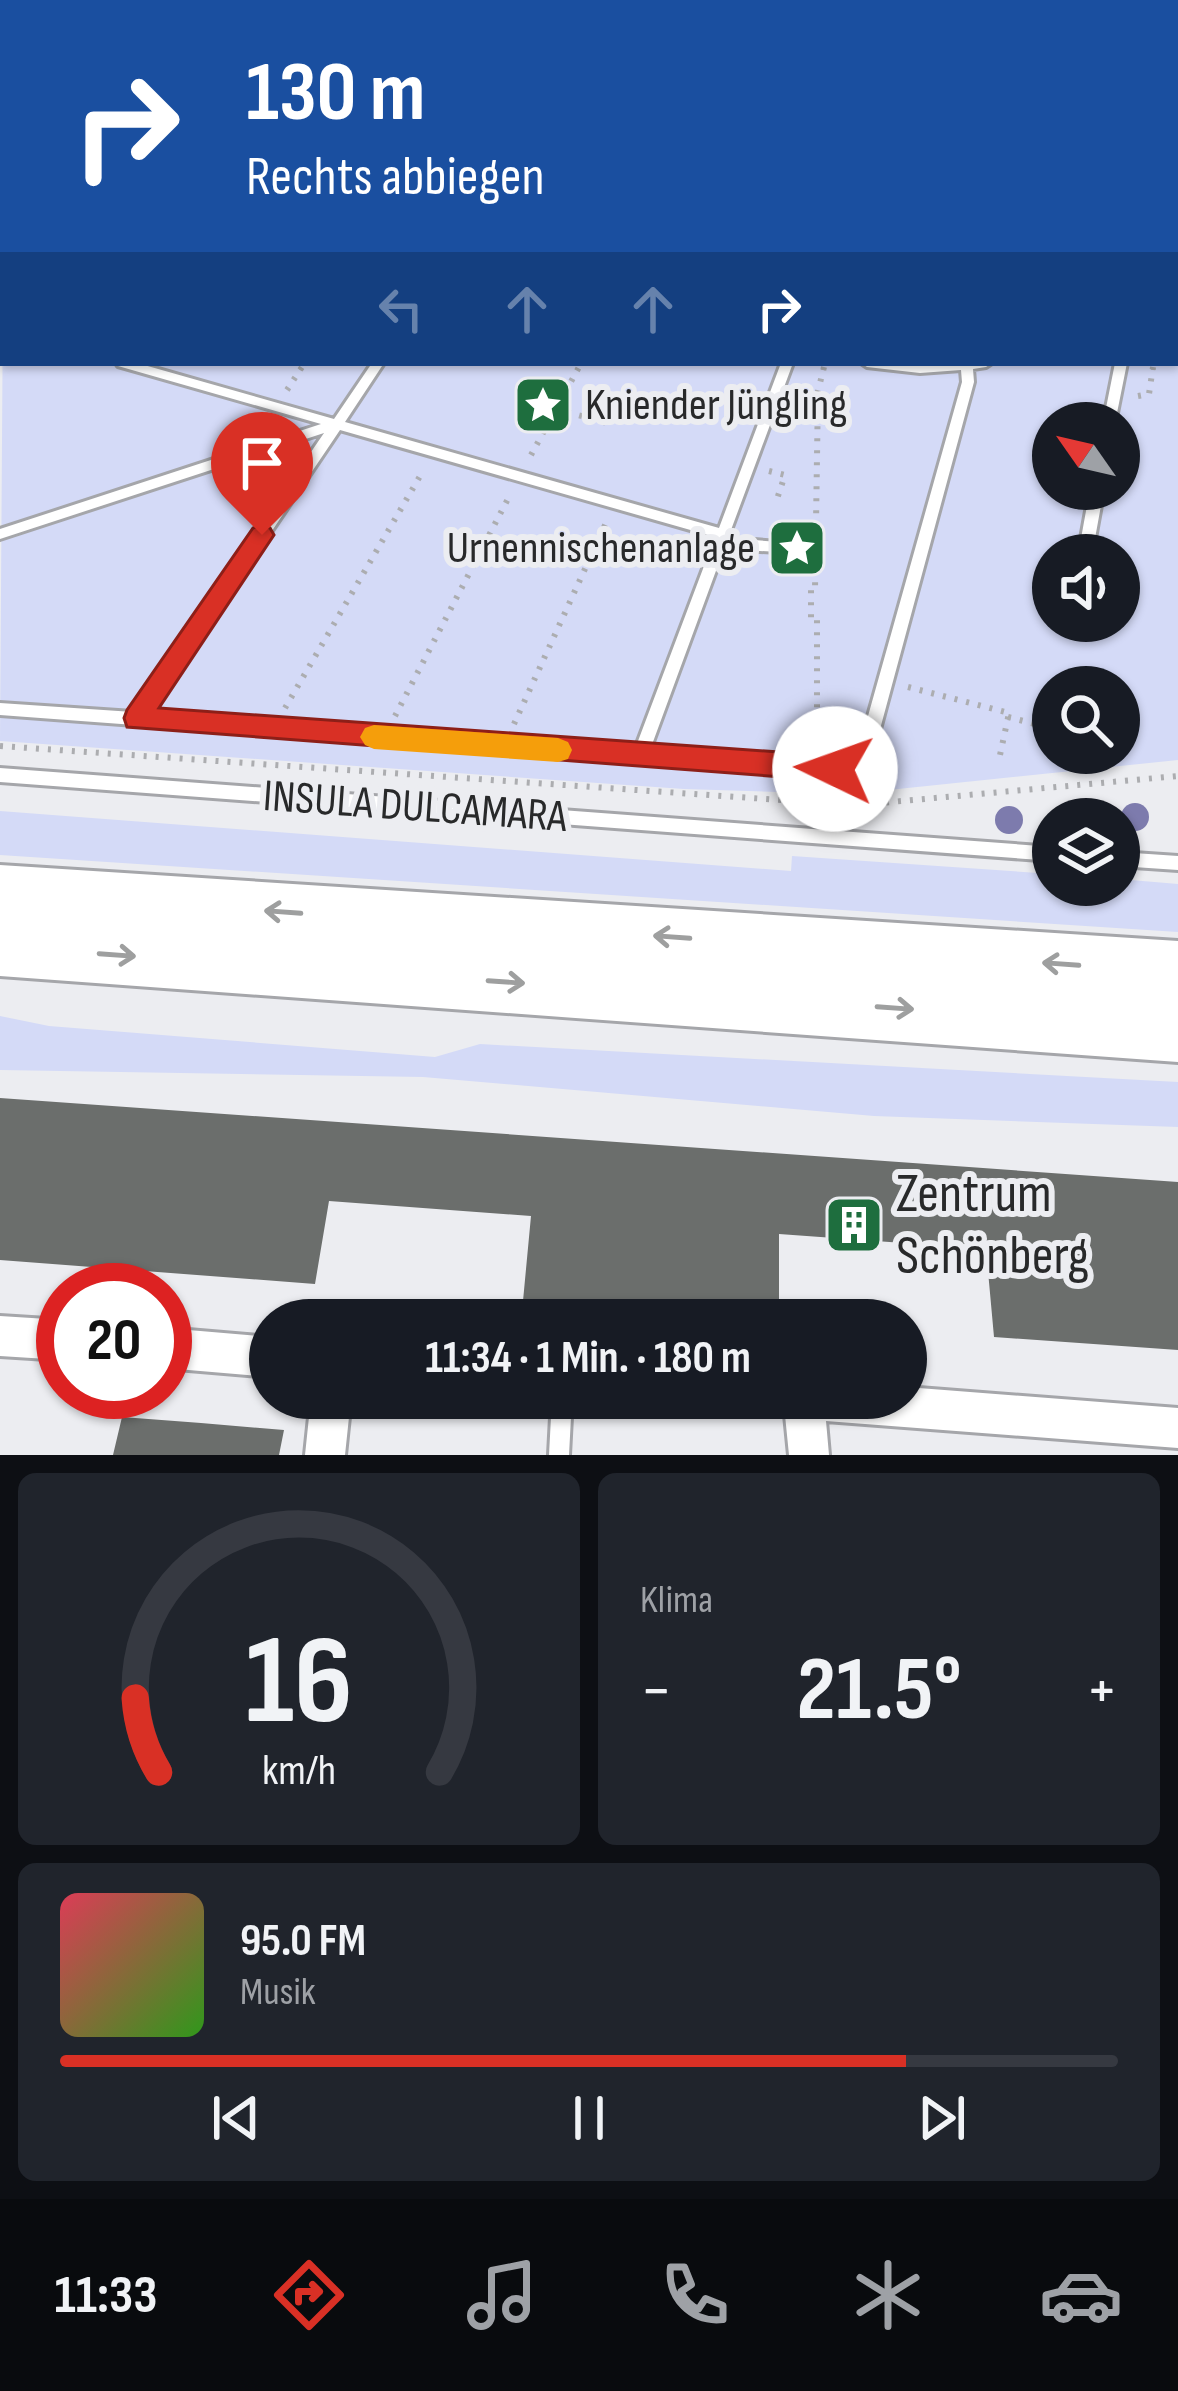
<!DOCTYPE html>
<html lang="de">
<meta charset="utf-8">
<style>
:root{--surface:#171b24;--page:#20242c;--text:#f1f3f6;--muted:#9ea1a6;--line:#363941;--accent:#d93025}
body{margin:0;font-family:"Sofia Sans Condensed",sans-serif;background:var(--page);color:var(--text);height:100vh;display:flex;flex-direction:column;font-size:45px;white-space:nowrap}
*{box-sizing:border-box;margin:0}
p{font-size:39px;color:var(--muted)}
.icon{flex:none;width:66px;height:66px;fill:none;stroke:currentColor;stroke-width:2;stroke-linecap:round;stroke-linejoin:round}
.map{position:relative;height:1455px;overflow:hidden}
.sheet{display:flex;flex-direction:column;gap:18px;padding:18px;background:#0d0f14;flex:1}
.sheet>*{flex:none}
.banner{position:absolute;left:0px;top:0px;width:1179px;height:366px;box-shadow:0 3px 9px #0004;background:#1a4fa0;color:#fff;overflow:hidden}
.needle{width:78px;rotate:304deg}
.controls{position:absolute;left:1032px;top:402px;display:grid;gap:24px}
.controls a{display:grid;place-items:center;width:108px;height:108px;border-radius:50%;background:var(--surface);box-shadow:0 3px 9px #0004;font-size:60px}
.speed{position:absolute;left:36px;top:1263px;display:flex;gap:24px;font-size:60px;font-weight:700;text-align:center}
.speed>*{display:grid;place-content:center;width:156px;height:156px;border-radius:50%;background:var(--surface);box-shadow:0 3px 9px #0004;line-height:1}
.speed .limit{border:18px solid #d22;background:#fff;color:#111}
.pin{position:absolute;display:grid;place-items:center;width:102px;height:102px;color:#fff;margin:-123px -51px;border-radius:50% 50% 50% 0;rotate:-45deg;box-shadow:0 0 12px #0007}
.pin .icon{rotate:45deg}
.me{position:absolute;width:132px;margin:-66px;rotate:273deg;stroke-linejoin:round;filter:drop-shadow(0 0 9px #0008)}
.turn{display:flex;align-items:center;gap:42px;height:252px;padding:0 48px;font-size:54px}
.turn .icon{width:156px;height:156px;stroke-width:2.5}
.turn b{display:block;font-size:84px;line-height:102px}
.lanes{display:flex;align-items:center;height:114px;padding:0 48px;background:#0003;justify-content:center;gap:60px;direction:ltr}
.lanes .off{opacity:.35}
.big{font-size:90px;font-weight:700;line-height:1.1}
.sheet .tile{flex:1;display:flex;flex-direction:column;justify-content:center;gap:18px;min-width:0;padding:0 42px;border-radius:18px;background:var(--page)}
.sheet .dial{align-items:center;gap:0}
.dial svg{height:312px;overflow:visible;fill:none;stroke:var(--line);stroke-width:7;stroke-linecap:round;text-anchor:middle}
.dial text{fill:var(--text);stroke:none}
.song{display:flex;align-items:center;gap:36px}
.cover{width:144px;height:144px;border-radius:18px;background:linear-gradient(135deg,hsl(350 70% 55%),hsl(110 70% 35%))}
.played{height:12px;border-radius:6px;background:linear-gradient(90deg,var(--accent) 80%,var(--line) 80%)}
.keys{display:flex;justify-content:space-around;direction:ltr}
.heat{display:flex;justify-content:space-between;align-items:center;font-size:66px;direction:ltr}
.sheet .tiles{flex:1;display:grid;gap:18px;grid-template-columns:1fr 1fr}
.tile:last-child{grid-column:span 2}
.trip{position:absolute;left:249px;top:1299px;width:678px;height:120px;border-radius:60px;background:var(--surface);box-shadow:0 3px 9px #0004;font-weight:700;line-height:120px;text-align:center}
.dock{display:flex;height:192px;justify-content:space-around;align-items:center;background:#090b0e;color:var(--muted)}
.dock .icon{width:84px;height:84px}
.dock .selected{color:var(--accent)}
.dock b{font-size:54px;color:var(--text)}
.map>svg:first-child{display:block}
</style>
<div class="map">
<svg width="1178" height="1455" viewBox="0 0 1178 1455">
<rect width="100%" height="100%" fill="#ecedf1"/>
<!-- green -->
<path fill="#d4daf7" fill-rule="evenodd" d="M289,0H1178V760L850,794L836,780L811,778L810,793L684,789L0,741L3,292V363H1176V3H286ZM1053,423H1119V489H1053ZM1053,555H1119V621H1053ZM1053,687H1119V753H1053Z
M0,811L791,871L792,856L1053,874V885H1119V879L1178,884V932L0,855Z
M0,1016L49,1026L435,1057L480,1044L1178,1082V1127L874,1116L423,1077L0,1070Z"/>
<!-- building -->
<path fill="#6b6e6c" d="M0,1098L1178,1182V1350L994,1337L986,1249L779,1234V1320L523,1301L531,1216L329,1201L315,1284L0,1260Z
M122,1417L201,1423L284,1430L279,1455H113Z"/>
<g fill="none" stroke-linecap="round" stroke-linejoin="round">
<!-- service casing -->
<g stroke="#a5a6aa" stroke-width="6">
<path id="service" d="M72,0H82L79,3H69Z
M320,0H330L327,3H317Z
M614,0H631L637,3H620Z
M922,0H932L931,3H921Z
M1064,0H1074L1073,3H1063Z
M1178,54V70H1176V55Z
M0,60L3,61V67L0,66Z
M0,183H3V192H0Z
M3,342V353L0,354V343Z
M116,363H137L334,419L372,363H384L345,422L719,528L781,363H793L728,538L779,542L786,547L779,552L724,549L650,750L824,762L846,757L861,741L962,382L961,370L920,373L867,367L861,363H992L986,367L973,369L974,382L876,744L856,768L824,776L0,715V703L133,712L324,433L0,539V529L321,424L118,366ZM340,430L715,537L635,749L149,713Z
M1115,363H1127L1115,423H1103Z
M1090,489H1104L1092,555H1078Z
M1065,621H1080L1077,626H1067Z
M0,768L1053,847V861L0,782Z
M1119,852L1178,856V870L1119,866Z
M552,1398H572L569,1455H549Z"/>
</g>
<!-- minor casing -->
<g stroke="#a5a6aa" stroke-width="6">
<path id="minor" d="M0,1316L63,1320V1360L0,1356Z
M165,1328L270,1337V1377L165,1368Z
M906,1387L1178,1408V1448L826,1421L829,1455H789L785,1415L778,1412L772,1398H906Z
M311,1398H351L345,1455H305Z"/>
</g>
<!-- secondary casing -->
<g stroke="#a5a6aa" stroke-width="6">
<path id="secondary" d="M3,238V263H0V239Z"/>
</g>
<!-- motorway casing -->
<g stroke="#a5a6aa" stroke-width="6">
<path id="motorway" d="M0,865L1178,941V1062L0,976Z"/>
</g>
<!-- path-far1 -->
<path stroke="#acadb0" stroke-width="4.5" stroke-dasharray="1.5 6" stroke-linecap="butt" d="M560,3L567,0
M1176,245L1178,233
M300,370L305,363
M577,370L581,363
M823,370L825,363
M1153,370L1154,363"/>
<!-- path -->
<path stroke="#acadb0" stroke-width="6" stroke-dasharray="3 9" stroke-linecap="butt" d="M824,367L818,391L815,589H811V619H817V720L852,723
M287,390L302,367
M1138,396L1149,394L1153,367
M556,409L607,423
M531,455L579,367
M769,471L785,475L776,502
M908,687L1009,713L1000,755L994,754
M285,708L423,471
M395,716L511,493
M1008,717L1043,726
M514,724L606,523
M0,746L824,803H880L1178,776"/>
<!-- service -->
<use href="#service" fill="#fff" fill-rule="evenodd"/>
<!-- minor -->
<use href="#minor" fill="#fff" fill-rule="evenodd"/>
<!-- secondary -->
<use href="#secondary" fill="#fff" fill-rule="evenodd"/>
<!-- motorway -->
<use href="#motorway" fill="#fff" fill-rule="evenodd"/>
</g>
<!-- trees -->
<g fill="#7d7bad">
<circle cx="1135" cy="817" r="14"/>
<circle cx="1009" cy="820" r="14"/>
</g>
<!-- one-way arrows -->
<defs><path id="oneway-shaft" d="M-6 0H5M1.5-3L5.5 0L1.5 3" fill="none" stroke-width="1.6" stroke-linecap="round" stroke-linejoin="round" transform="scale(3)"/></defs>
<g stroke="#9e9f9f">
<use href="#oneway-shaft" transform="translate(283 912) rotate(-176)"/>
<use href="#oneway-shaft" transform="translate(672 937) rotate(-176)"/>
<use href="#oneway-shaft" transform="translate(117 955) rotate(4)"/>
<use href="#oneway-shaft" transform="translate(1061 964) rotate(-176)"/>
<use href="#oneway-shaft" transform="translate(506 982) rotate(4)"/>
<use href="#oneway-shaft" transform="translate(895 1008) rotate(4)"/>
</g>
<!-- route -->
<path fill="#d93025" stroke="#8d1f18" stroke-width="3" d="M262,525L270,528L274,535L270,541L159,708L835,756L845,760L849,769L845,777L835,781L127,727L124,718L127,710L253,528Z"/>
<!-- slow -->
<path fill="#f59e0b" d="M374,725L558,738L568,742L572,750L568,759L558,762L374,749L365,745L360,737L365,728Z"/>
<!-- icons -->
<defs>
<g id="sight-square" transform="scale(3)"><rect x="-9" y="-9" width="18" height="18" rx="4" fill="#1e6e3e" stroke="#ecedf1"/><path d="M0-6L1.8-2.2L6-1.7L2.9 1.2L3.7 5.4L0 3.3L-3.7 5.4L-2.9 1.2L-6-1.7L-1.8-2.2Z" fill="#fff"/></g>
<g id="building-square" transform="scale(3)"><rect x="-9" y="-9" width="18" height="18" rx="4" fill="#1e6e3e" stroke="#ecedf1"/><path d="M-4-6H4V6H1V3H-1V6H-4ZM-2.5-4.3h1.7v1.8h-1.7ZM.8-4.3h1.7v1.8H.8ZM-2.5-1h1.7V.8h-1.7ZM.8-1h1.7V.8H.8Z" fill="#fff"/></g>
</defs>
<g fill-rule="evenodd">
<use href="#sight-square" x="543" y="405"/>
<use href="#sight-square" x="797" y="548"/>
<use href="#building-square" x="854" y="1225"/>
</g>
<g text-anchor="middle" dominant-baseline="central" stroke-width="12" stroke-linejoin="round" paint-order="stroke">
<!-- poi labels -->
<g font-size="45" fill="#28292a" stroke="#ecedf1" text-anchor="start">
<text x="585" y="405">Kniender Jüngling</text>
<text x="755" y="548" text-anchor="end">Urnennischenanlage</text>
</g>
<!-- street labels -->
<g font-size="45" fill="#28292a" stroke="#ecedf1">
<text transform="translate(415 807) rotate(4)">INSULA DULCAMARA</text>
</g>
<!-- near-poi labels -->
<g font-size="54" fill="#28292a" stroke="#ecedf1" text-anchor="start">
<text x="896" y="1194">Zentrum<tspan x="896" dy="62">Schönberg</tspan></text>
</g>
</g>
</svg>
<div class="controls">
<a><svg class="needle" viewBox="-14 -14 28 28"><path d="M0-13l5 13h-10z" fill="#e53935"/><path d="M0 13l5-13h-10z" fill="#9ea1a6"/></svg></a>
<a><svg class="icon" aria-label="sound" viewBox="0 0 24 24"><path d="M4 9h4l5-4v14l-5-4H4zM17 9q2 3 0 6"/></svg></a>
<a><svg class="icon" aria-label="search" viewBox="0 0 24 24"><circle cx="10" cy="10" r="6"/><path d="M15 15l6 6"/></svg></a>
<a><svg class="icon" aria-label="layers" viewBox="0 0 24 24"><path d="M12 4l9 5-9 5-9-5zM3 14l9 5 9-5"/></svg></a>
</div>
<div class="speed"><div class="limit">20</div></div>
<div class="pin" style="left:262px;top:535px;background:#d93025"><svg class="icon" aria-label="arrive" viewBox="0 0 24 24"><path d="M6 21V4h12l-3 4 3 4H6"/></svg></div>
<svg class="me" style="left:835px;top:769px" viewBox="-20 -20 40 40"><circle r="19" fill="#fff"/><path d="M0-13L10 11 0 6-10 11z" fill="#d93025"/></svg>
<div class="trip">11:34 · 1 Min. · 180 m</div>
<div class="banner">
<div class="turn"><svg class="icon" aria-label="right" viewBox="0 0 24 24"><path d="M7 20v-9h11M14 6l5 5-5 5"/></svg><div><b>130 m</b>Rechts abbiegen</div></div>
<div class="lanes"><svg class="icon off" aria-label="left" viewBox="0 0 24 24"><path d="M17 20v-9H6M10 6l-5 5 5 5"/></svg><svg class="icon off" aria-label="ahead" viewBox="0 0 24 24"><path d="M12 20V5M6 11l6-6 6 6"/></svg><svg class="icon off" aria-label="ahead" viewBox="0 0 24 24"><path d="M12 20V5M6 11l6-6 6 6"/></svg><svg class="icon" aria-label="right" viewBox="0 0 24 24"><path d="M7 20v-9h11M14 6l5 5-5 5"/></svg></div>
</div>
</div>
<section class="sheet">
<div class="tiles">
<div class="tile dial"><svg viewBox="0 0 100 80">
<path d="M14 69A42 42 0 1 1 86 69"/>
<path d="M14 69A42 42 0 0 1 8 50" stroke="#d93025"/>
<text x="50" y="56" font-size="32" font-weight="700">16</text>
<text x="50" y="72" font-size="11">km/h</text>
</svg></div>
<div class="tile"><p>Klima</p>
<div class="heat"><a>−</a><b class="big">21.5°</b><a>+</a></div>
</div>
<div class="tile">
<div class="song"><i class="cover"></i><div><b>95.0 FM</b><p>Musik</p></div></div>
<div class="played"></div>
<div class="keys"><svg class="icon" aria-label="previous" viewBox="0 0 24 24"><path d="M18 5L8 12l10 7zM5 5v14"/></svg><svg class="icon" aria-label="pause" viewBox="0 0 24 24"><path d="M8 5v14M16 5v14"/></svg><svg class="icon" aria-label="next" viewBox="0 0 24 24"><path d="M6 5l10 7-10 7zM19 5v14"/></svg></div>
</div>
</div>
</section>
<nav class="dock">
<b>11:33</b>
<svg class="icon selected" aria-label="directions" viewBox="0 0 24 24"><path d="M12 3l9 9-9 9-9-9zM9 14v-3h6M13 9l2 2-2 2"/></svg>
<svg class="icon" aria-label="music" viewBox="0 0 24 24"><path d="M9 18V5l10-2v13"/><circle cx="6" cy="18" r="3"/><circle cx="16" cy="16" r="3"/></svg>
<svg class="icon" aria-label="phone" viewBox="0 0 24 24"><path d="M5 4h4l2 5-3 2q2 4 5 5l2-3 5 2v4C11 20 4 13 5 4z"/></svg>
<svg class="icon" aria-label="climate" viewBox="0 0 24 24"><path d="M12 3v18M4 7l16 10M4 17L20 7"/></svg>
<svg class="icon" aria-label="car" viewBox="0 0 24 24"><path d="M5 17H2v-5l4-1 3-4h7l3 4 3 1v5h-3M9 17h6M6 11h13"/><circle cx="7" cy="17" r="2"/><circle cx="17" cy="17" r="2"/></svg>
</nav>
